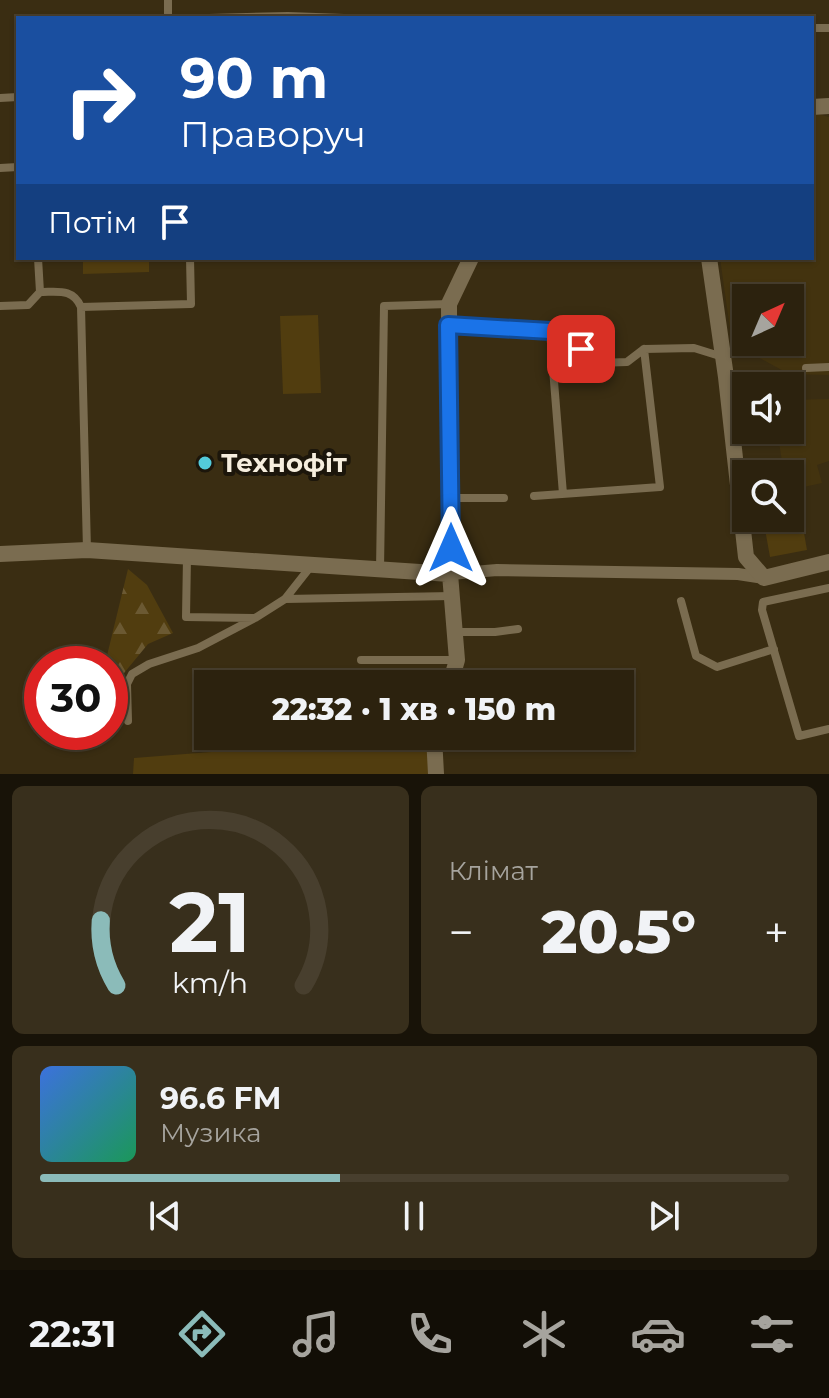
<!DOCTYPE html>
<html lang="uk">
<meta charset="utf-8">
<style>
:root{--surface:#2c220e;--page:#382f1c;--text:#f1f3f6;--muted:#a6a49e;--line:#483f2e;--accent:#8bbbb9}
body{margin:0;font-family:Montserrat,sans-serif;background:var(--page);color:var(--text);height:100vh;display:flex;flex-direction:column;font-size:30px;white-space:nowrap}
*{box-sizing:border-box;margin:0}
p{font-size:26px;color:var(--muted)}
.icon{flex:none;width:44px;height:44px;fill:none;stroke:currentColor;stroke-width:2;stroke-linecap:round;stroke-linejoin:round}
.map{position:relative;height:774px;overflow:hidden}
.details{display:flex;flex-direction:column;gap:12px;padding:12px;background:#181308;flex:1}
.details>*{flex:none}
.guide{position:absolute;left:16px;top:16px;width:798px;height:244px;border-radius:0px;box-shadow:0 2px 6px #0004,0 0 0 2px var(--line);background:#1a4fa0;color:#fff;overflow:hidden}
.needle{width:52px;rotate:44deg}
.controls{position:absolute;left:732px;top:284px;display:grid;gap:16px}
.controls a{display:grid;place-items:center;width:72px;height:72px;border-radius:0px;background:var(--surface);box-shadow:0 2px 6px #0004,0 0 0 2px var(--line);font-size:40px}
.speed{position:absolute;left:24px;top:646px;display:flex;gap:16px;font-size:40px;font-weight:700;text-align:center}
.speed>*{display:grid;place-content:center;width:104px;height:104px;border-radius:50%;background:var(--surface);box-shadow:0 2px 6px #0004,0 0 0 2px var(--line);line-height:1}
.speed .limit{border:12px solid #d22;background:#fff;color:#111}
.pin{position:absolute;display:grid;place-items:center;width:68px;height:68px;color:#fff;margin:-34px;border-radius:16px;box-shadow:0 4px 12px #0006}
.me{position:absolute;width:88px;margin:-44px;rotate:0deg;stroke-linejoin:round;filter:drop-shadow(0 0 6px #0008)}
.turn{display:flex;align-items:center;gap:28px;height:168px;padding:0 32px;font-size:36px}
.turn .icon{width:104px;height:104px;stroke-width:2.5}
.turn b{display:block;font-size:56px;line-height:68px}
.then{display:flex;align-items:center;height:76px;padding:0 32px;background:#0003;gap:16px;font-size:30px}
.big{font-size:60px;font-weight:800;line-height:1.1}
.details .tile{flex:1;display:flex;flex-direction:column;justify-content:center;gap:12px;min-width:0;padding:0 28px;border-radius:12px;background:var(--page)}
.details .dial{align-items:center;gap:0}
.dial svg{height:208px;overflow:visible;fill:none;stroke:var(--line);stroke-width:7;stroke-linecap:round;text-anchor:middle}
.dial text{fill:var(--text);stroke:none}
.song{display:flex;align-items:center;gap:24px}
.cover{width:96px;height:96px;border-radius:12px;background:linear-gradient(135deg,hsl(220 70% 55%),hsl(150 70% 35%))}
.played{height:8px;border-radius:4px;background:linear-gradient(90deg,var(--accent) 40%,var(--line) 40%)}
.keys{display:flex;justify-content:space-around;direction:ltr}
.heat{display:flex;justify-content:space-between;align-items:center;font-size:44px;direction:ltr}
.details .tiles{flex:1;display:grid;gap:12px;grid-template-columns:1fr 1fr}
.tile:last-child{grid-column:span 2}
.trip{position:absolute;left:194px;top:670px;width:440px;height:80px;border-radius:0px;background:var(--surface);box-shadow:0 2px 6px #0004,0 0 0 2px var(--line);font-weight:800;line-height:80px;text-align:center}
.tabs{display:flex;height:128px;justify-content:space-around;align-items:center;background:#120e06;color:var(--muted)}
.tabs .icon{width:56px;height:56px}
.tabs .current{color:var(--accent)}
.tabs b{font-size:36px;color:var(--text)}
.map>svg:first-child{display:block}
</style>
<div class="map">
<svg width="829" height="774" viewBox="0 0 829 774">
<defs>
<pattern id="forest-firs" width="22" height="20" patternUnits="userSpaceOnUse" patternTransform="scale(2)"><rect width="22" height="20" fill="#513d0f"/><path d="M5 1l3.5 6h-7zM16 11l3.5 6h-7z" fill="#6b5932"/></pattern>
</defs>
<rect width="100%" height="100%" fill="#3a2d12"/>
<!-- built -->
<path fill="#43330f" fill-rule="evenodd" d="M814,113L829,117V375L789,374L732,343L720,258H812V116ZM746,298H790V342H746Z
M829,399V461L817,465L822,483L790,490V474H784L777,430H790V400Z"/>
<!-- green -->
<path fill="#513d0f" d="M83,258H149V272L83,274Z
M318,315L321,393L283,394L280,316Z
M797,493L807,550L770,557L763,518H790V494Z
M340,736H371L358,740L434,736L432,774H133L134,758L339,742Z"/>
<!-- forest -->
<path fill="url(#forest-firs)" d="M128,569L147,585L173,633L148,644L110,690V664H105Z"/>
<g fill="none" stroke-linecap="round" stroke-linejoin="round">
<!-- service -->
<path stroke="#7a6c50" stroke-width="8" d="M168,0V18
M209,18L288,16L344,18
M812,28H829
M0,98L18,97
M0,168L18,167
M38,258L40,292
M0,306L28,305L40,292C58,292 73,288 81,307
M448,325L550,331L564,334L598,363L627,362L644,349
M550,331L563,494
M806,368L829,367
M534,496L660,487L644,349L694,348L723,357
M451,498H504
M87,550L81,307L191,304L190,258
M187,557L186,617L253,618
M380,570L384,306L449,304
M829,588L763,602L762,610L799,736L829,729
M285,599L452,596
M681,601L696,656L717,667L774,649
M455,632H495L518,629
M361,660H456
M128,721L127,684L132,674L149,664L198,648L255,618L285,599L311,566"/>
<!-- pedestrian -->
<path stroke="#7a6c50" stroke-width="12" d="M450,574L497,570L738,574L764,578"/>
<!-- minor -->
<path stroke="#7a6c50" stroke-width="16" d="M812,107L829,106
M709,258L726,377L746,557L764,578L829,562
M0,554L87,550L450,574
M450,684L457,660L450,574L449,304L471,258
M434,736L436,774"/>
</g>
<g fill="none" stroke-linecap="round" stroke-linejoin="round">
<!-- route casing -->
<g stroke="#114b97" stroke-width="20">
<path id="route" d="M451,548L448,325L550,331L564,334L581,349"/>
</g>
<!-- route -->
<use href="#route" stroke="#1a73e8" stroke-width="14"/>
</g>
<!-- markers -->
<circle fill="#53cbdb" stroke="#1c160b" stroke-width="3" cx="205" cy="463" r="8"/>
<g text-anchor="middle" dominant-baseline="central" stroke-width="8" stroke-linejoin="round" paint-order="stroke">
<!-- poi labels -->
<g font-size="26" font-weight="bold" fill="#f6eede" stroke="#1c160b" text-anchor="start">
<text x="221" y="463">Технофіт</text>
</g>
</g>
</svg>
<div class="controls">
<a><svg class="needle" viewBox="-14 -14 28 28"><path d="M0-13l5 13h-10z" fill="#e53935"/><path d="M0 13l5-13h-10z" fill="#a6a49e"/></svg></a>
<a><svg class="icon" aria-label="sound" viewBox="0 0 24 24"><path d="M4 9h4l5-4v14l-5-4H4zM17 9q2 3 0 6"/></svg></a>
<a><svg class="icon" aria-label="search" viewBox="0 0 24 24"><circle cx="10" cy="10" r="6"/><path d="M15 15l6 6"/></svg></a>
</div>
<div class="speed"><div class="limit">30</div></div>
<div class="pin" style="left:581px;top:349px;background:#d93025"><svg class="icon" aria-label="arrive" viewBox="0 0 24 24"><path d="M6 21V4h12l-3 4 3 4H6"/></svg></div>
<svg class="me" style="left:451px;top:548px" viewBox="-20 -20 40 40"><path d="M0-17L14 15 0 8-14 15z" fill="#1a73e8" stroke="#fff" stroke-width="4"/></svg>
<div class="trip">22:32 · 1 хв · 150 m</div>
<div class="guide">
<div class="turn"><svg class="icon" aria-label="right" viewBox="0 0 24 24"><path d="M7 20v-9h11M14 6l5 5-5 5"/></svg><div><b>90 m</b>Праворуч</div></div>
<div class="then">Потім<svg class="icon" aria-label="arrive" viewBox="0 0 24 24"><path d="M6 21V4h12l-3 4 3 4H6"/></svg></div>
</div>
</div>
<section class="details">
<div class="tiles">
<div class="tile dial"><svg viewBox="0 0 100 80">
<path d="M14 69A42 42 0 1 1 86 69"/>
<path d="M14 69A42 42 0 0 1 8 44" stroke="#8bbbb9"/>
<text x="50" y="56" font-size="32" font-weight="700">21</text>
<text x="50" y="72" font-size="11">km/h</text>
</svg></div>
<div class="tile"><p>Клімат</p>
<div class="heat"><a>−</a><b class="big">20.5°</b><a>+</a></div>
</div>
<div class="tile">
<div class="song"><i class="cover"></i><div><b>96.6 FM</b><p>Музика</p></div></div>
<div class="played"></div>
<div class="keys"><svg class="icon" aria-label="previous" viewBox="0 0 24 24"><path d="M18 5L8 12l10 7zM5 5v14"/></svg><svg class="icon" aria-label="pause" viewBox="0 0 24 24"><path d="M8 5v14M16 5v14"/></svg><svg class="icon" aria-label="next" viewBox="0 0 24 24"><path d="M6 5l10 7-10 7zM19 5v14"/></svg></div>
</div>
</div>
</section>
<nav class="tabs">
<b>22:31</b>
<svg class="icon current" aria-label="directions" viewBox="0 0 24 24"><path d="M12 3l9 9-9 9-9-9zM9 14v-3h6M13 9l2 2-2 2"/></svg>
<svg class="icon" aria-label="music" viewBox="0 0 24 24"><path d="M9 18V5l10-2v13"/><circle cx="6" cy="18" r="3"/><circle cx="16" cy="16" r="3"/></svg>
<svg class="icon" aria-label="phone" viewBox="0 0 24 24"><path d="M5 4h4l2 5-3 2q2 4 5 5l2-3 5 2v4C11 20 4 13 5 4z"/></svg>
<svg class="icon" aria-label="climate" viewBox="0 0 24 24"><path d="M12 3v18M4 7l16 10M4 17L20 7"/></svg>
<svg class="icon" aria-label="car" viewBox="0 0 24 24"><path d="M5 17H2v-5l4-1 3-4h7l3 4 3 1v5h-3M9 17h6M6 11h13"/><circle cx="7" cy="17" r="2"/><circle cx="17" cy="17" r="2"/></svg>
<svg class="icon" aria-label="filters" viewBox="0 0 24 24"><path d="M4 7h16M4 17h16"/><circle cx="9" cy="7" r="2"/><circle cx="15" cy="17" r="2"/></svg>
</nav>
